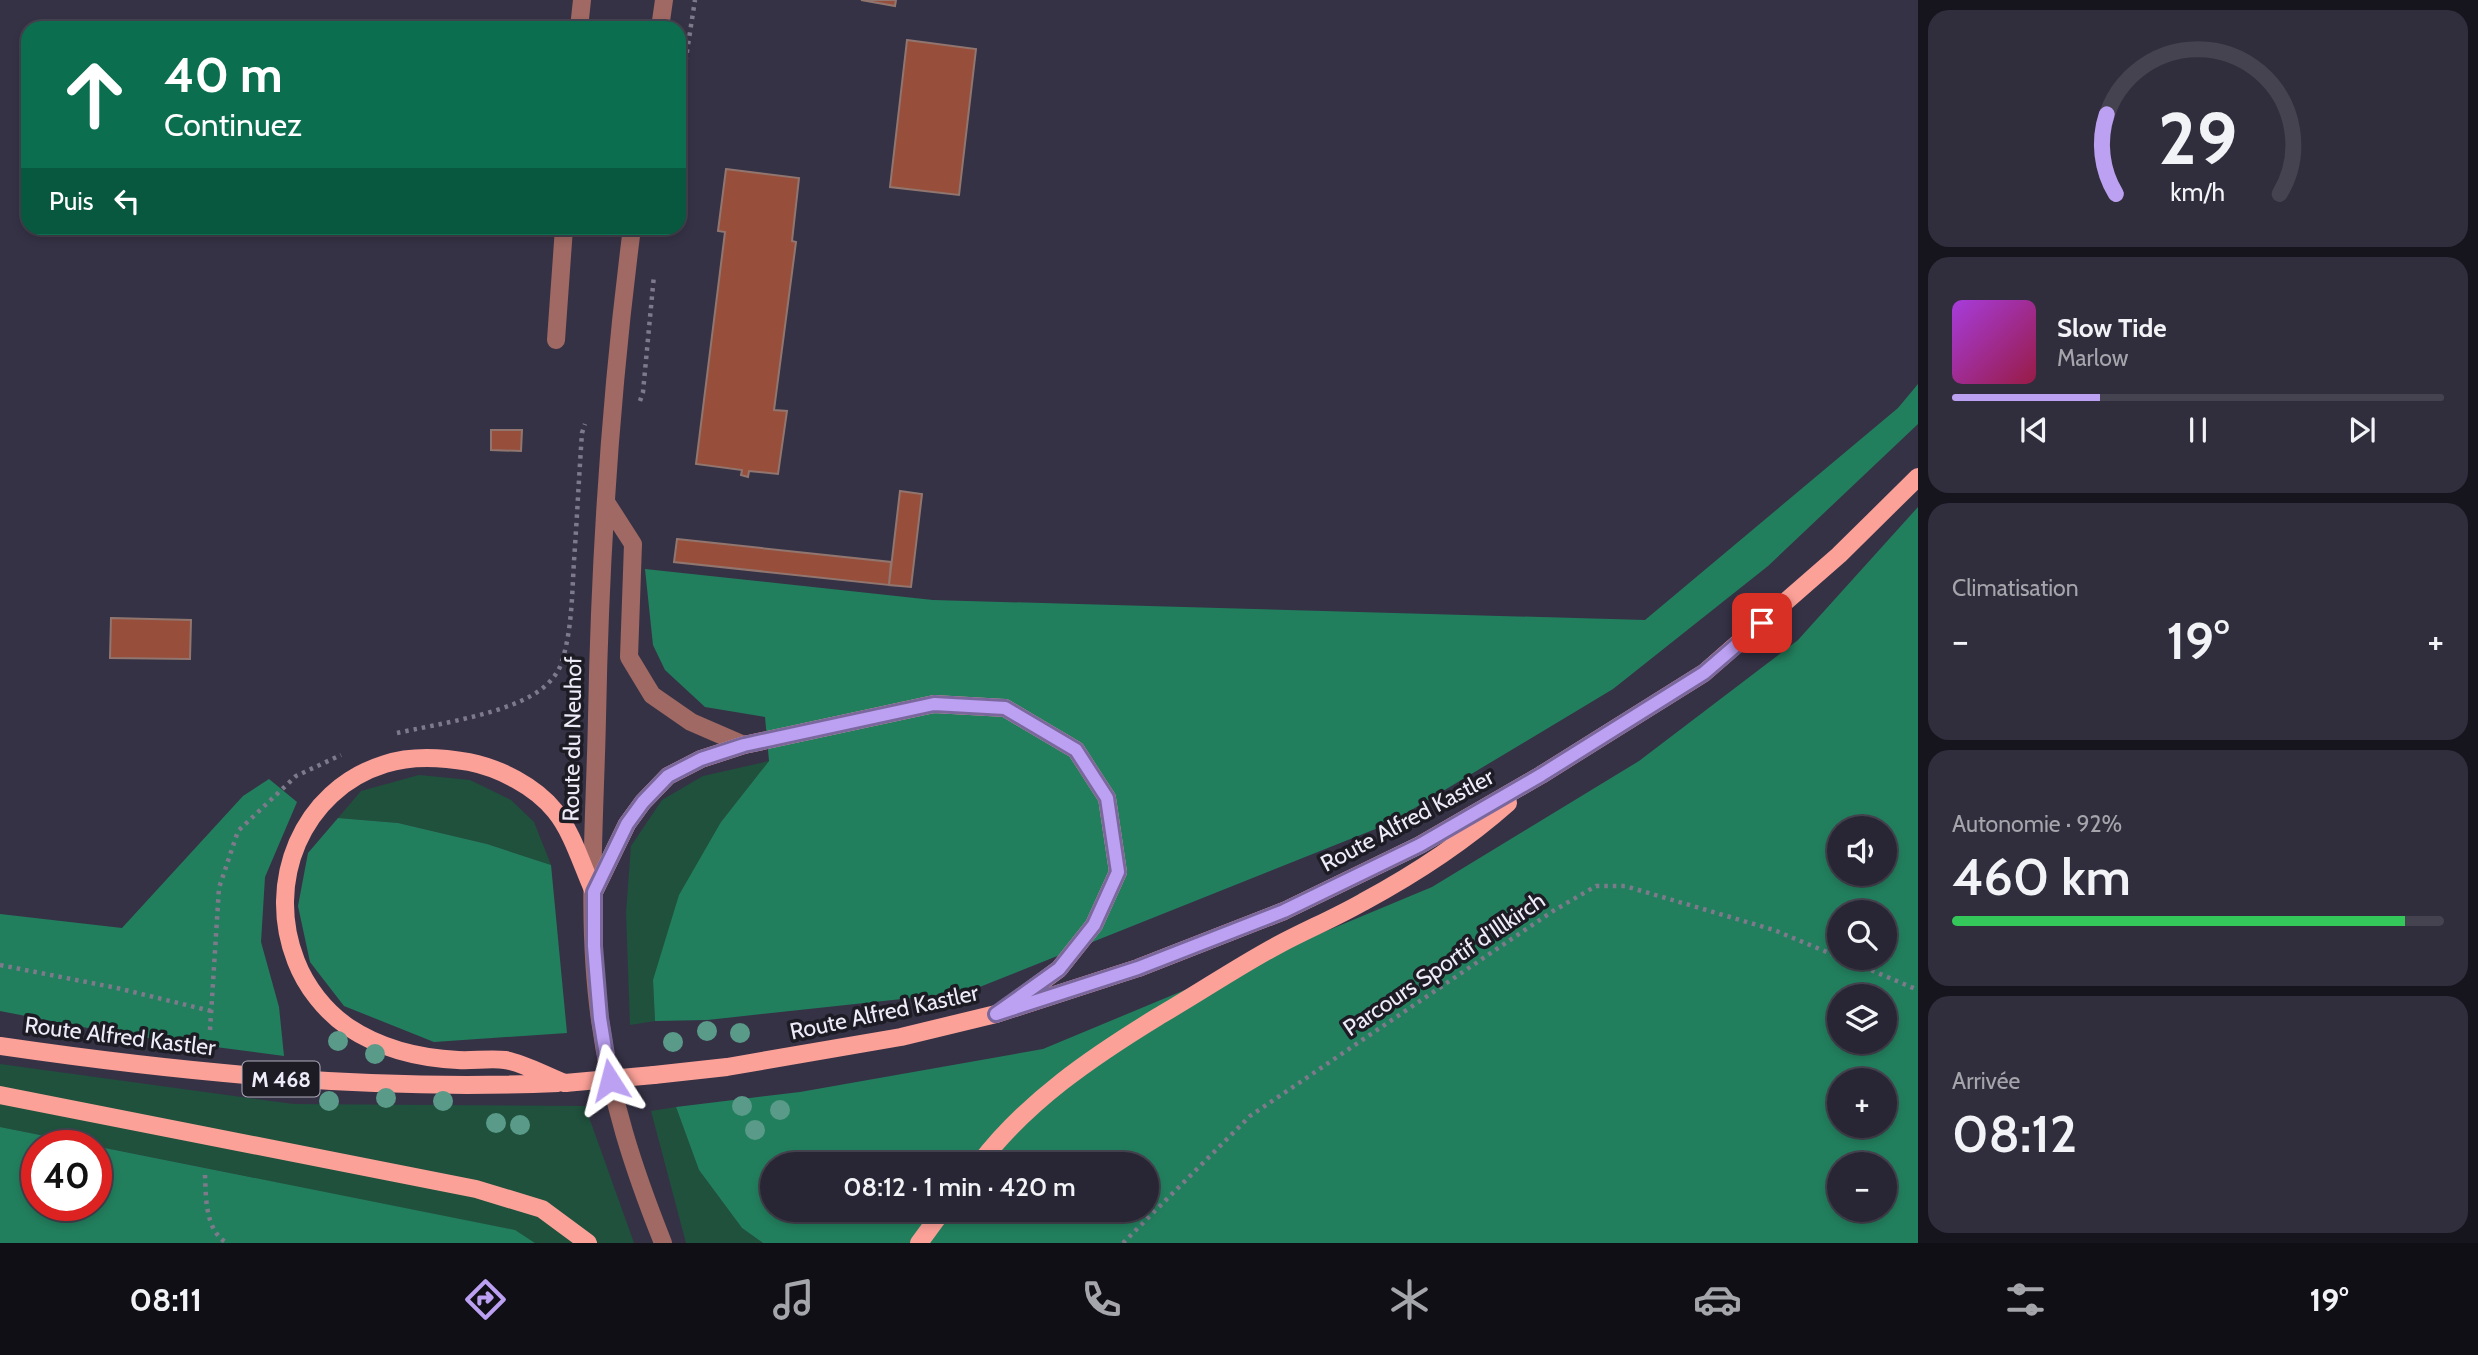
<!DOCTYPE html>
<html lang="fr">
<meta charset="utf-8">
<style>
:root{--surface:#282634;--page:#302e3c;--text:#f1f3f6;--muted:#a5a5ac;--line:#44434f;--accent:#bca0f2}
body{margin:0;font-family:Cabin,sans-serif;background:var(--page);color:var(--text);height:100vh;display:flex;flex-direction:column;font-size:26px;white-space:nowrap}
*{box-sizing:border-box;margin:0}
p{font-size:23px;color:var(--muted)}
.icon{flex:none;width:38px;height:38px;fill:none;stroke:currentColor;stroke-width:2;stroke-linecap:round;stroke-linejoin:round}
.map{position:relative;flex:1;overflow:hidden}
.panel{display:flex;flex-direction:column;gap:10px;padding:10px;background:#16151d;width:560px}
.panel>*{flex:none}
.top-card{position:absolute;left:21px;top:21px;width:665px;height:214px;border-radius:21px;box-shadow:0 4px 10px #0003,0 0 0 2px var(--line);background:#0b6e4f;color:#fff;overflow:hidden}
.fabs{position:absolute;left:1827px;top:816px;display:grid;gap:14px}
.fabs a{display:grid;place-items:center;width:70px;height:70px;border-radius:50%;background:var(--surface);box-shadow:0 4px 10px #0003,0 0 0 2px var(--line);font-size:35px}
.speed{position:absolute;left:21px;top:1130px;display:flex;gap:14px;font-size:35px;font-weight:700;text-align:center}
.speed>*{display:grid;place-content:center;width:91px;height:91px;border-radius:50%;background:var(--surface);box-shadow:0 4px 10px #0003,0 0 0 2px var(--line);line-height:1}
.speed .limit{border:10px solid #d22;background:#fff;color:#111}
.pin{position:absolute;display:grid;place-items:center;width:60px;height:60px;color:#fff;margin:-30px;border-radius:14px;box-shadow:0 4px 10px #0006}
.me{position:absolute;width:77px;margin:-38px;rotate:351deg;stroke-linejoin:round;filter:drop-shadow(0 0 5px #0008)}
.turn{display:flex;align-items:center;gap:24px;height:147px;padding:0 28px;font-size:32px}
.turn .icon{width:91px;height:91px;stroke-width:2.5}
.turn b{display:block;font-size:49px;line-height:60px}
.then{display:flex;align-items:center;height:66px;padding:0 28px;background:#0003;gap:14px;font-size:26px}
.big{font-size:52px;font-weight:600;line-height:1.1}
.panel .widget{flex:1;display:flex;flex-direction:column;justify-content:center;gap:10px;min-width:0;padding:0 24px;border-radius:21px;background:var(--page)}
.panel .dial{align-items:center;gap:0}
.dial svg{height:182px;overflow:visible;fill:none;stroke:var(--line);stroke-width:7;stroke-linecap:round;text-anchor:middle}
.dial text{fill:var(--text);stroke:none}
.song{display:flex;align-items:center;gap:21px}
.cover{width:84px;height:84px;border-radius:10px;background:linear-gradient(135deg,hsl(280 70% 55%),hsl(340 70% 35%))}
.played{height:7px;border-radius:4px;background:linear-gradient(90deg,var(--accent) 30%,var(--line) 30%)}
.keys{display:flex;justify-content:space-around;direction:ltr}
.heat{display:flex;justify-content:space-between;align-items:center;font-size:38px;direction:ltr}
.charge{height:10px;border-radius:5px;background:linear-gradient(90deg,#34c759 92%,var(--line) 0)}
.trip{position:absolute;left:760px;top:1152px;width:399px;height:70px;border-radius:35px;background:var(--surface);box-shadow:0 4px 10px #0003,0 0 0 2px var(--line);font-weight:600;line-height:70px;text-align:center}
.menu{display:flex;height:112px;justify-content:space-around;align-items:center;background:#100f15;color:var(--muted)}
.menu .icon{width:49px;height:49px}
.menu .active{color:var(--accent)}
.menu b{font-size:32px;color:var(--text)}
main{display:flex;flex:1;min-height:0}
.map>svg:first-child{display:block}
</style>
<main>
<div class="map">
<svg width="1918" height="1243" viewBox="0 0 1918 1243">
<rect width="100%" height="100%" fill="#363246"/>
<!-- green -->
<path fill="#1f513d" d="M769,761L721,822L653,980L655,1021L630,1025L626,913L631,846L662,800L703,776Z
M419,775L470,780L511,800L534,822L551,865L487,844L398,823L338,818L361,791Z
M0,1064L293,1104L585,1106L634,1243H535L514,1230L0,1127Z
M676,1107L699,1170L742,1228L763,1243H686L651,1111Z"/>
<!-- forest -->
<path fill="#227f5d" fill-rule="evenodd" d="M1918,384V424L1768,566L1613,689L1388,824L967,992L707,1020L655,1021L653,980L679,895L721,822L769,761L765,717L705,707L665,670L653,645L645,569L933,600L1645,620L1898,408Z
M1918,507V1243H763L742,1228L699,1170L676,1107L800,1092L1043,1049L1432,887L1639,761L1798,640ZM1839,828H1885V873H1839ZM1839,912H1885V957H1839ZM1839,996H1885V1041H1839ZM1839,1080H1885V1125H1839ZM772,1164H1146V1209H772ZM1839,1164H1885V1209H1839Z
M269,779L297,802L265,877L261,942L279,1007L284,1056L124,1035L0,1011V914L122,928L243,796Z
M338,818L398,823L487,844L551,865L567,1033L434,1042L344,1006L310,962L298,906L308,853Z
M0,1127L515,1230L535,1243H0ZM96,1146V1206H37V1146Z"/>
<!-- building -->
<path fill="#974f3c" stroke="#91766f" stroke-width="2" d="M861,0H896L895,6Z
M907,40L976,49L959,195L890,187Z
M726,169L799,178L792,241L796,242L774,410L787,411L778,474L749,471L748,477L741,475L742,470L696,464L725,232L718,231Z
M491,430H522L521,451L491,450Z
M900,491L922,494L911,587L889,585Z
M677,539L891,562L889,585L674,562Z
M111,618L191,620L190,659L110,658Z"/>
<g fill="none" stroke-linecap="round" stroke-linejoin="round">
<!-- path -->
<path stroke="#7e7a8c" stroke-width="4.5" stroke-dasharray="3.5 5" stroke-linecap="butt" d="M679,103L695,0
M640,401L643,392L654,275
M397,733C437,724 514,713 544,687C552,680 559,672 562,661C572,630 572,594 574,561C577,518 579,476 582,433L585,424
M1840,957L1918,990
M0,965L117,988L211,1011
M210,1030L219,888L238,831L296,776L341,755
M205,1175C206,1198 205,1230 227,1243
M1123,1243L1250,1116L1553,911L1596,886H1625L1774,930L1839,957"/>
<!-- minor -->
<path stroke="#a06963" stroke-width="18" d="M579,28L582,0
M660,28L664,0
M632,228C611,390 600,554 597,718C595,818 586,921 600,1020C611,1100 633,1168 663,1243
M556,340L564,228
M606,502L633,544L629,657L652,695L691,722L744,745"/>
<!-- major -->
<path stroke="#fca198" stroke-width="18" d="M594,892L627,824L643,802L668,776L701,759L744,745L934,704L1005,708L1076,750L1107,798L1118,872L1094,925L1059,969L1017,1000
M0,1046C185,1073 370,1091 558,1083
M654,1075L727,1067L901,1037L996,1014L1138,968L1284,911L1420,845L1541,775L1704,673L1839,555L1918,477
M565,1083C546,1076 524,1063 505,1060C490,1058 473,1061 458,1060C418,1058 381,1049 348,1027C325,1011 306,987 296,961C265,883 301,790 385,764C412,755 441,757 469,762C499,768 535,786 555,811C573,833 582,866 594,892
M0,1095L476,1189L542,1209L588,1243
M979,1164C1027,1101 1092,1057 1159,1016C1199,993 1237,967 1278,945C1306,930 1335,918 1363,902C1415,874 1464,842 1508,803
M919,1243L944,1209"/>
<!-- major-bridge -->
<path stroke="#fca198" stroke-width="18" d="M565,1083L654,1075"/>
</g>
<!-- trees -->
<g fill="#5a9a88">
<circle cx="707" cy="1031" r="10"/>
<circle cx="740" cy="1033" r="10"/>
<circle cx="338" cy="1041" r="10"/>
<circle cx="673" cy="1042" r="10"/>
<circle cx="375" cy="1054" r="10"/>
<circle cx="386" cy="1098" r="10"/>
<circle cx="329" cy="1101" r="10"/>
<circle cx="443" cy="1101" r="10"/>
<circle cx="742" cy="1106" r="10"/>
<circle cx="780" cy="1110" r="10"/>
<circle cx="496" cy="1123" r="10"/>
<circle cx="520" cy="1125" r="10"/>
<circle cx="755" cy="1130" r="10"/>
</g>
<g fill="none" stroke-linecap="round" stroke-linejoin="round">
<!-- route casing -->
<g stroke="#7a689d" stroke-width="18">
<path id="route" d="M610,1080L600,1018L594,946V892L627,824L643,802L668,776L701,759L744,745L934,704L1005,708L1076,750L1107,798L1118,872L1094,925L1059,969L996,1014L1138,968L1284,911L1420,845L1541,775L1704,673L1762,623"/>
</g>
<!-- route -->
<use href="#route" stroke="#bca0f2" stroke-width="12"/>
</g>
<g text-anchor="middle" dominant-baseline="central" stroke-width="7" stroke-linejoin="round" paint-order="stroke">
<!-- shield labels -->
<rect fill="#1d1b24" stroke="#afadb9" stroke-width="2" x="242.5" y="1061.5" width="77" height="35" rx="5"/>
<g font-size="21" font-weight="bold" fill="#eeecf9">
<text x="281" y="1079">M 468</text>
</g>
<!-- street labels -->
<g font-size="23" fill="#eeecf9" stroke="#1d1b24">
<text transform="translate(572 739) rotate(-89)">Route du Neuhof</text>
<text transform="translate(1407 820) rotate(-28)">Route Alfred Kastler</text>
<text transform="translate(1444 964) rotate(-34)">Parcours Sportif d'Illkirch</text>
<text transform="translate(884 1012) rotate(-12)">Route Alfred Kastler</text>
<text transform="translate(120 1036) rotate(7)">Route Alfred Kastler</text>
</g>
</g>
</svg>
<div class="fabs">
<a><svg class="icon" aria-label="sound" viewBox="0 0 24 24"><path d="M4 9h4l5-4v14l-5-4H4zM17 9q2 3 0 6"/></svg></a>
<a><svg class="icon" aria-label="search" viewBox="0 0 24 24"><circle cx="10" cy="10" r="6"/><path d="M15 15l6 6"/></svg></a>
<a><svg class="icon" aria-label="layers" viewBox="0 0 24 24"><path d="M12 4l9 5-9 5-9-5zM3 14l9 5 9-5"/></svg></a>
<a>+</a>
<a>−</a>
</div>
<div class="speed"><div class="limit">40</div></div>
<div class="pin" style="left:1762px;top:623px;background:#d93025"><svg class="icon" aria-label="arrive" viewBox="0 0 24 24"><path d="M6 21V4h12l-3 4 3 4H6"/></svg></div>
<svg class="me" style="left:610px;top:1080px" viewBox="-20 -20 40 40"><path d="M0-17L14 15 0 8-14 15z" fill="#bca0f2" stroke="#fff" stroke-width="4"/></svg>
<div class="trip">08:12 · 1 min · 420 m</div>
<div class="top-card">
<div class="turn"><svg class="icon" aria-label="ahead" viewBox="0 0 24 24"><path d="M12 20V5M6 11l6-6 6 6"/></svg><div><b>40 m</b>Continuez</div></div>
<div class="then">Puis<svg class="icon" aria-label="left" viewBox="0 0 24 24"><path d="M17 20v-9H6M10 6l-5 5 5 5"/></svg></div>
</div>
</div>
<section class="panel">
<div class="widget dial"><svg viewBox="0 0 100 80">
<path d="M14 69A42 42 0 1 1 86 69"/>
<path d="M14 69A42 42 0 0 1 10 34" stroke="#bca0f2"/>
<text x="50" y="56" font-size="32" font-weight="700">29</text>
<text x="50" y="72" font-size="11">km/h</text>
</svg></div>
<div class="widget">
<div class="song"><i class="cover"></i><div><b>Slow Tide</b><p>Marlow</p></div></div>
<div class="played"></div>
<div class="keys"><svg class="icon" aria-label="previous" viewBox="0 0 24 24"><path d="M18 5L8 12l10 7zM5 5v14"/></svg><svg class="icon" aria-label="pause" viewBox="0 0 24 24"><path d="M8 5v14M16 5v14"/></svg><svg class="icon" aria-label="next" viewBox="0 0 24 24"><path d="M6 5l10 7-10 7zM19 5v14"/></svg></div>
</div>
<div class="widget"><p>Climatisation</p>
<div class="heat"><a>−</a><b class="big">19°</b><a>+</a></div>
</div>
<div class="widget"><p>Autonomie · 92%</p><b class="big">460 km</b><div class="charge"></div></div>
<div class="widget"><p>Arrivée</p><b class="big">08:12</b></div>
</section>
</main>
<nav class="menu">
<b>08:11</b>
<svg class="icon active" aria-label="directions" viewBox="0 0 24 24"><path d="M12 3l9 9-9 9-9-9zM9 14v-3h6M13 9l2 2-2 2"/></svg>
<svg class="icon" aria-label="music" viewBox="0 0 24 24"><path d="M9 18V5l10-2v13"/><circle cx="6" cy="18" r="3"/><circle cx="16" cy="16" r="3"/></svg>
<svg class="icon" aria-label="phone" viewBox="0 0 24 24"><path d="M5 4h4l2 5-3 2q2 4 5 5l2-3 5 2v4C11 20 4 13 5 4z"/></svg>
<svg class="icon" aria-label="climate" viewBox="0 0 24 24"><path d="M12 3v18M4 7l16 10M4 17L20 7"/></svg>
<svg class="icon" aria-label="car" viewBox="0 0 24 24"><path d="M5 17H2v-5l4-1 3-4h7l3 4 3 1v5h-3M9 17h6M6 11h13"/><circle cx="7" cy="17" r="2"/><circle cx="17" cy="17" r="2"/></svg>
<svg class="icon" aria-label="filters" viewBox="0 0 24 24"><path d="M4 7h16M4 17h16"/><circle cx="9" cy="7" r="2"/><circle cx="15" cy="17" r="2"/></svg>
<b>19°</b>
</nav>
